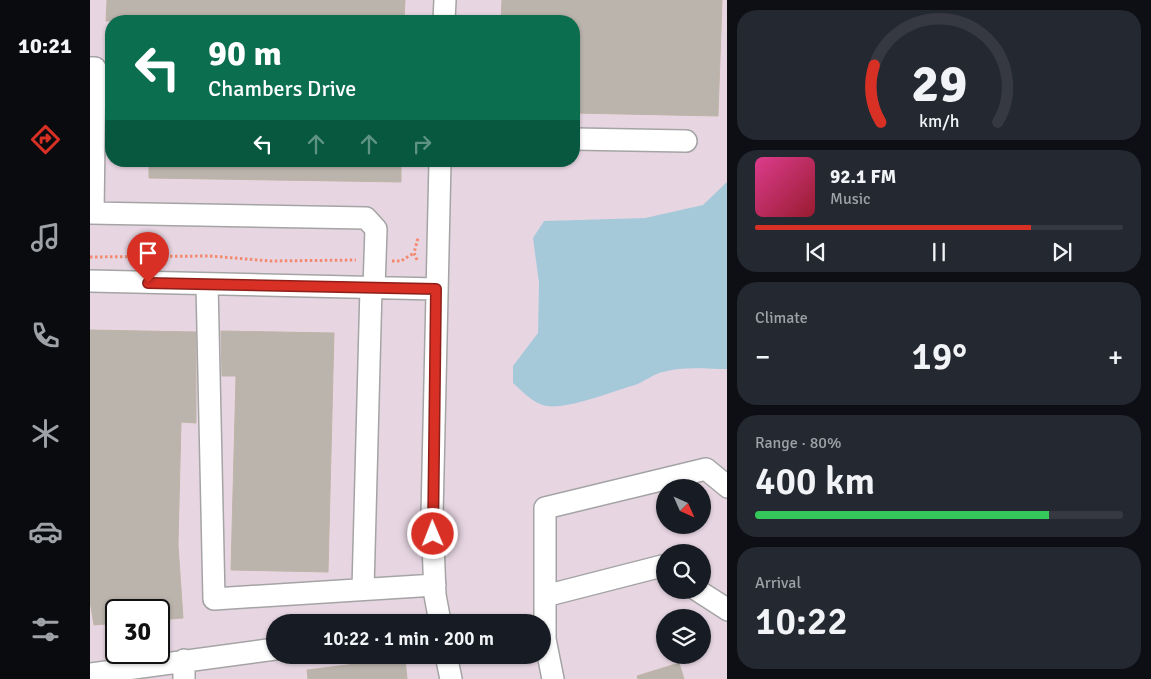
<!DOCTYPE html>
<meta charset="utf-8">
<style>
:root{--surface:#171b24;--page:#242831;--text:#f1f3f6;--muted:#9ea1a6;--line:#363941;--accent:#d93025}
body{margin:0;font-family:Signika,sans-serif;background:var(--page);color:var(--text);height:100vh;display:flex;flex-direction:column;font-size:19px;white-space:nowrap}
*{box-sizing:border-box;margin:0}
p{font-size:16px;color:var(--muted)}
.icon{flex:none;width:28px;height:28px;fill:none;stroke:currentColor;stroke-width:2;stroke-linecap:round;stroke-linejoin:round}
.map{position:relative;flex:1;overflow:hidden}
.drawer{display:flex;flex-direction:column;gap:10px;padding:10px;background:#0d0f14;width:424px}
.drawer>*{flex:none}
.hud{position:absolute;left:15px;top:15px;width:475px;height:152px;border-radius:20px;box-shadow:0 1px 4px #0004;background:#0b6e4f;color:#fff;overflow:hidden}
.needle{width:32px;rotate:135deg}
.buttons{position:absolute;left:566px;top:479px;display:grid;gap:10px}
.buttons a{display:grid;place-items:center;width:55px;height:55px;border-radius:50%;background:var(--surface);box-shadow:0 1px 4px #0004;font-size:25px}
.speed{position:absolute;left:15px;top:599px;display:flex;gap:10px;font-size:25px;font-weight:700;text-align:center}
.speed>*{display:grid;place-content:center;width:65px;height:65px;border-radius:50%;background:var(--surface);box-shadow:0 1px 4px #0004;line-height:1}
.speed .limit{border:2px solid #111;border-radius:8px;background:#fff;color:#111}
.pin{position:absolute;display:grid;place-items:center;width:42px;height:42px;color:#fff;margin:-51px -21px;border-radius:50% 50% 50% 0;rotate:-45deg;box-shadow:0 0 5px #0007}
.pin .icon{rotate:45deg}
.me{position:absolute;width:55px;margin:-28px;rotate:359deg;stroke-linejoin:round;filter:drop-shadow(0 0 4px #0008)}
.turn{display:flex;align-items:center;gap:18px;height:105px;padding:0 20px;font-size:22px}
.turn .icon{width:65px;height:65px;stroke-width:2.5}
.turn b{display:block;font-size:35px;line-height:42px}
.lanes{display:flex;align-items:center;height:48px;padding:0 20px;background:#0003;justify-content:center;gap:25px;direction:ltr}
.lanes .off{opacity:.35}
.big{font-size:38px;font-weight:600;line-height:1.1}
.drawer .tile{flex:1;display:flex;flex-direction:column;justify-content:center;gap:8px;min-width:0;padding:0 18px;border-radius:20px;background:var(--page)}
.drawer .dial{align-items:center;gap:0}
.dial svg{height:130px;overflow:visible;fill:none;stroke:var(--line);stroke-width:7;stroke-linecap:round;text-anchor:middle}
.dial text{fill:var(--text);stroke:none}
.song{display:flex;align-items:center;gap:15px}
.cover{width:60px;height:60px;border-radius:8px;background:linear-gradient(135deg,hsl(330 70% 55%),hsl(350 70% 35%))}
.played{height:5px;border-radius:2px;background:linear-gradient(90deg,var(--accent) 75%,var(--line) 75%)}
.keys{display:flex;justify-content:space-around;direction:ltr}
.heat{display:flex;justify-content:space-between;align-items:center;font-size:28px;direction:ltr}
.charge{height:8px;border-radius:4px;background:linear-gradient(90deg,#34c759 80%,var(--line) 0)}
.trip{position:absolute;left:176px;top:614px;width:285px;height:50px;border-radius:25px;background:var(--surface);box-shadow:0 1px 4px #0004;font-weight:600;line-height:50px;text-align:center}
main{display:flex;flex:1;min-height:0}
.menu{display:flex;flex-direction:column;width:90px;justify-content:space-around;align-items:center;background:#090b0e;color:var(--muted)}
.menu .icon{width:35px;height:35px}
.menu .selected{color:var(--accent)}
.menu b{font-size:22px;color:var(--text)}
.map>svg:first-child{display:block}
</style>
<main>
<nav class="menu">
<b>10:21</b>
<svg class="icon selected" aria-label="directions" viewBox="0 0 24 24"><path d="M12 3l9 9-9 9-9-9zM9 14v-3h6M13 9l2 2-2 2"/></svg>
<svg class="icon" aria-label="music" viewBox="0 0 24 24"><path d="M9 18V5l10-2v13"/><circle cx="6" cy="18" r="3"/><circle cx="16" cy="16" r="3"/></svg>
<svg class="icon" aria-label="phone" viewBox="0 0 24 24"><path d="M5 4h4l2 5-3 2q2 4 5 5l2-3 5 2v4C11 20 4 13 5 4z"/></svg>
<svg class="icon" aria-label="climate" viewBox="0 0 24 24"><path d="M12 3v18M4 7l16 10M4 17L20 7"/></svg>
<svg class="icon" aria-label="car" viewBox="0 0 24 24"><path d="M5 17H2v-5l4-1 3-4h7l3 4 3 1v5h-3M9 17h6M6 11h13"/><circle cx="7" cy="17" r="2"/><circle cx="17" cy="17" r="2"/></svg>
<svg class="icon" aria-label="filters" viewBox="0 0 24 24"><path d="M4 7h16M4 17h16"/><circle cx="9" cy="7" r="2"/><circle cx="15" cy="17" r="2"/></svg>
</nav>
<div class="map">
<svg width="638" height="679" viewBox="0 0 638 679">
<rect width="100%" height="100%" fill="#eeece4"/>
<!-- industrial -->
<path fill="#e7d6e2" fill-rule="evenodd" d="M0,0H637V679H0ZM21,21H484V161H21ZM575,488H612V525H575ZM575,552H612V590H575ZM26,610H69V652H26ZM575,618H612V655H575ZM185,622H452V655H185Z"/>
<!-- water -->
<path fill="#a6c9da" d="M637,182V369C616,369 593,366 573,372C563,374 554,382 545,385C526,390 468,414 450,404C440,400 431,390 423,383V366L448,333L449,283L443,238L454,221L555,218L613,205Z"/>
<!-- building -->
<path fill="#bbb4ad" stroke="#bfb4a7" d="M17,0H315L314,21H16Z
M412,0H632L628,116L484,113V21H411Z
M59,161H311V182L59,178Z
M0,330L106,332V423L91,422L88,545L93,618L69,620V610H26V623L4,625L0,601Z
M131,331L244,333L238,572L141,570L146,376H132Z
M315,658L317,679H218L217,670Z
M589,663L594,679H548L547,676Z"/>
<g fill="none" stroke-linecap="round" stroke-linejoin="round">
<!-- minor casing -->
<g stroke="#a4a4a4" stroke-width="24">
<path id="minor" d="M354,21L355,0
M0,68H5L3,213
M484,139L596,141
M350,161L342,516L345,595L350,622
M0,213L276,218L286,229L284,288
M0,281L346,289
M117,284L124,599L345,585
M273,589L281,288
M607,590L638,610
M455,596L572,566L575,568
M452,639H455L463,679
M455,639V508L616,469L638,487
M356,655L361,679
M94,660V679
M0,674L185,649"/>
</g>
<!-- path -->
<path stroke="#f38a70" stroke-width="3" stroke-dasharray="2.5 2.5" stroke-linecap="butt" d="M0,257L120,256L180,261L266,260
M327,260L324,253L328,238
M302,261H311L324,253"/>
<!-- minor -->
<use href="#minor" stroke="#fff" stroke-width="21"/>
</g>
<g fill="none" stroke-linecap="round" stroke-linejoin="round">
<!-- route casing -->
<g stroke="#8d1f18" stroke-width="12">
<path id="route" d="M58,283L346,289L343,534"/>
</g>
<!-- route -->
<use href="#route" stroke="#d93025" stroke-width="9"/>
</g>
</svg>
<div class="buttons">
<a><svg class="needle" viewBox="-14 -14 28 28"><path d="M0-13l5 13h-10z" fill="#e53935"/><path d="M0 13l5-13h-10z" fill="#9ea1a6"/></svg></a>
<a><svg class="icon" aria-label="search" viewBox="0 0 24 24"><circle cx="10" cy="10" r="6"/><path d="M15 15l6 6"/></svg></a>
<a><svg class="icon" aria-label="layers" viewBox="0 0 24 24"><path d="M12 4l9 5-9 5-9-5zM3 14l9 5 9-5"/></svg></a>
</div>
<div class="speed"><div class="limit">30</div></div>
<div class="pin" style="left:58px;top:283px;background:#d93025"><svg class="icon" aria-label="arrive" viewBox="0 0 24 24"><path d="M6 21V4h12l-3 4 3 4H6"/></svg></div>
<svg class="me" style="left:343px;top:534px" viewBox="-20 -20 40 40"><circle r="17" fill="#d93025" stroke="#fff" stroke-width="3"/><path d="M0-11L8 9 0 5-8 9z" fill="#fff"/></svg>
<div class="trip">10:22 · 1 min · 200 m</div>
<div class="hud">
<div class="turn"><svg class="icon" aria-label="left" viewBox="0 0 24 24"><path d="M17 20v-9H6M10 6l-5 5 5 5"/></svg><div><b>90 m</b>Chambers Drive</div></div>
<div class="lanes"><svg class="icon" aria-label="left" viewBox="0 0 24 24"><path d="M17 20v-9H6M10 6l-5 5 5 5"/></svg><svg class="icon off" aria-label="ahead" viewBox="0 0 24 24"><path d="M12 20V5M6 11l6-6 6 6"/></svg><svg class="icon off" aria-label="ahead" viewBox="0 0 24 24"><path d="M12 20V5M6 11l6-6 6 6"/></svg><svg class="icon off" aria-label="right" viewBox="0 0 24 24"><path d="M7 20v-9h11M14 6l5 5-5 5"/></svg></div>
</div>
</div>
<section class="drawer">
<div class="tile dial"><svg viewBox="0 0 100 80">
<path d="M14 69A42 42 0 1 1 86 69"/>
<path d="M14 69A42 42 0 0 1 10 34" stroke="#d93025"/>
<text x="50" y="56" font-size="32" font-weight="700">29</text>
<text x="50" y="72" font-size="11">km/h</text>
</svg></div>
<div class="tile">
<div class="song"><i class="cover"></i><div><b>92.1 FM</b><p>Music</p></div></div>
<div class="played"></div>
<div class="keys"><svg class="icon" aria-label="previous" viewBox="0 0 24 24"><path d="M18 5L8 12l10 7zM5 5v14"/></svg><svg class="icon" aria-label="pause" viewBox="0 0 24 24"><path d="M8 5v14M16 5v14"/></svg><svg class="icon" aria-label="next" viewBox="0 0 24 24"><path d="M6 5l10 7-10 7zM19 5v14"/></svg></div>
</div>
<div class="tile"><p>Climate</p>
<div class="heat"><a>−</a><b class="big">19°</b><a>+</a></div>
</div>
<div class="tile"><p>Range · 80%</p><b class="big">400 km</b><div class="charge"></div></div>
<div class="tile"><p>Arrival</p><b class="big">10:22</b></div>
</section>
</main>
